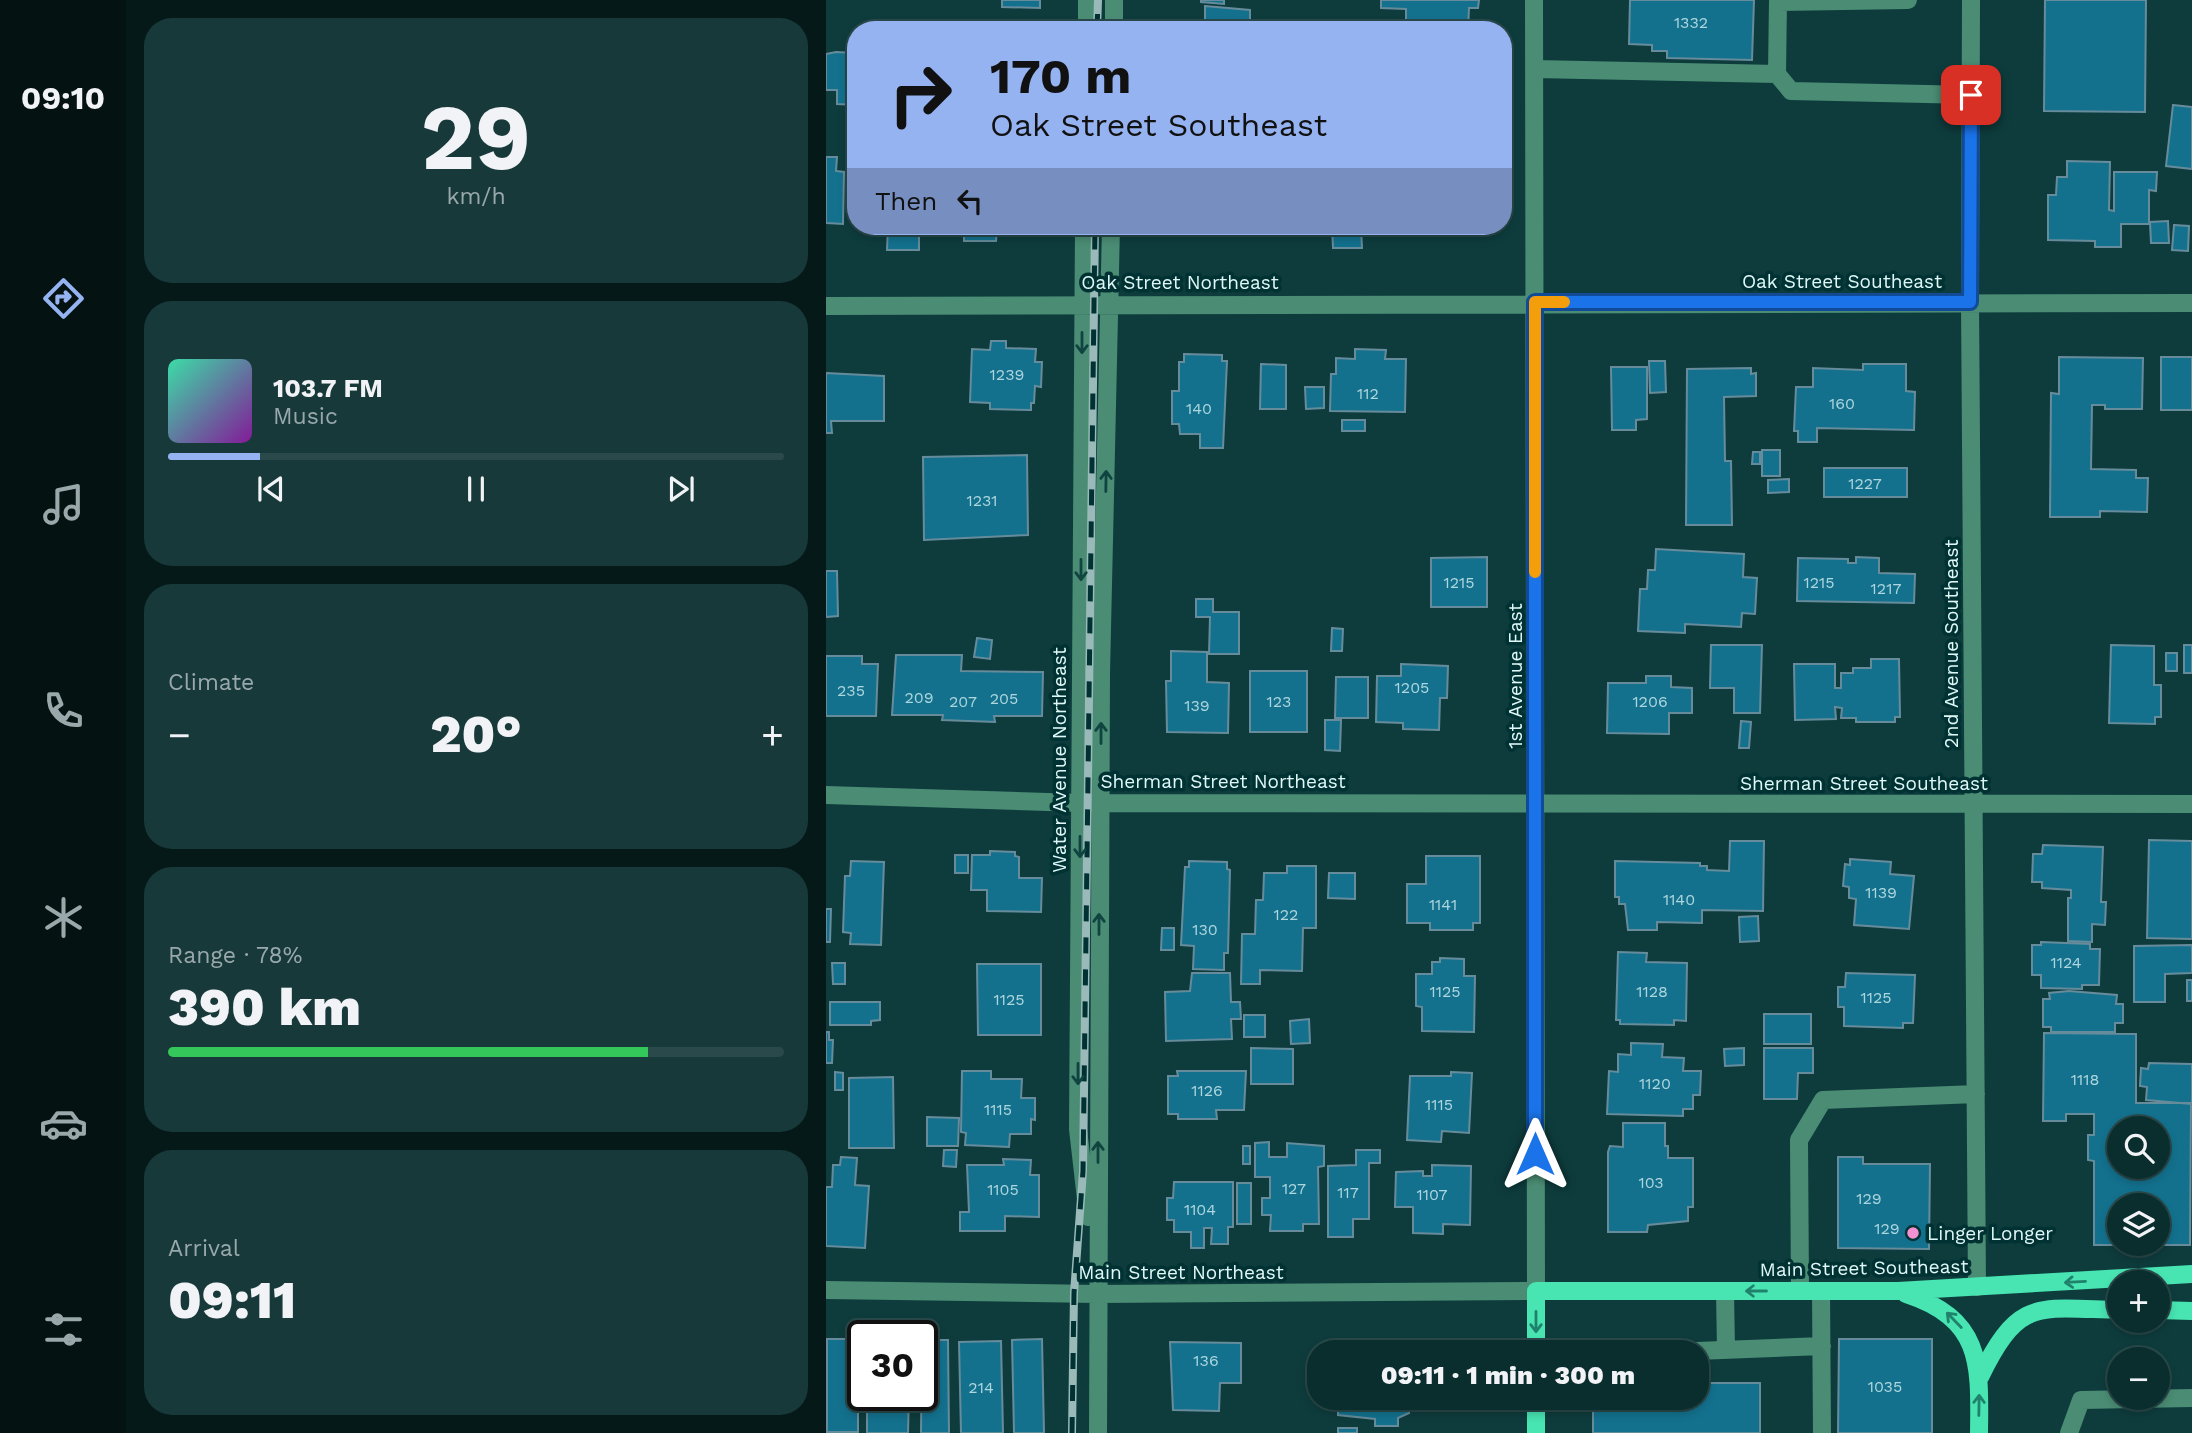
<!DOCTYPE html>
<meta charset="utf-8">
<style>
:root{--surface:#0a2d2e;--page:#18393a;--text:#f1f3f6;--muted:#99a8aa;--line:#2a494a;--accent:#95b2f1}
body{margin:0;font-family:"Work Sans",sans-serif;background:var(--page);color:var(--text);height:100vh;display:flex;flex-direction:column;font-size:26px;white-space:nowrap}
*{box-sizing:border-box;margin:0}
p{font-size:23px;color:var(--muted)}
.icon{flex:none;width:38px;height:38px;fill:none;stroke:currentColor;stroke-width:2;stroke-linecap:round;stroke-linejoin:round}
.map{position:relative;flex:1;overflow:hidden}
.sheet{display:flex;flex-direction:column;gap:18px;padding:18px;background:#061919;width:700px}
.sheet>*{flex:none}
.guide{position:absolute;left:21px;top:21px;width:665px;height:214px;border-radius:28px;box-shadow:0 4px 10px #0003,0 0 0 2px var(--line);background:#95b2f1;color:#111;overflow:hidden}
.tools{position:absolute;left:1281px;top:1116px;display:grid;gap:14px}
.tools a{display:grid;place-items:center;width:63px;height:63px;border-radius:50%;background:var(--surface);box-shadow:0 4px 10px #0003,0 0 0 2px var(--line);font-size:35px}
.speed{position:absolute;left:21px;top:1320px;display:flex;gap:14px;font-size:35px;font-weight:700;text-align:center}
.speed>*{display:grid;place-content:center;width:91px;height:91px;border-radius:50%;background:var(--surface);box-shadow:0 4px 10px #0003,0 0 0 2px var(--line);line-height:1}
.speed .limit{border:4px solid #111;border-radius:10px;background:#fff;color:#111}
.pin{position:absolute;display:grid;place-items:center;width:60px;height:60px;color:#fff;margin:-30px;border-radius:14px;box-shadow:0 4px 10px #0006}
.me{position:absolute;width:77px;margin:-38px;rotate:0deg;stroke-linejoin:round;filter:drop-shadow(0 0 5px #0008)}
.turn{display:flex;align-items:center;gap:24px;height:147px;padding:0 28px;font-size:32px}
.turn .icon{width:91px;height:91px;stroke-width:2.5}
.turn b{display:block;font-size:49px;line-height:60px}
.then{display:flex;align-items:center;height:66px;padding:0 28px;background:#0003;gap:14px;font-size:26px}
.big{font-size:52px;font-weight:800;line-height:1.1}
.sheet .tile{flex:1;display:flex;flex-direction:column;justify-content:center;gap:10px;min-width:0;padding:0 24px;border-radius:28px;background:var(--page)}
.sheet .dial{align-items:center;gap:0}
.dial b{font-size:91px;line-height:1}
.song{display:flex;align-items:center;gap:21px}
.cover{width:84px;height:84px;border-radius:10px;background:linear-gradient(135deg,hsl(160 70% 55%),hsl(290 70% 35%))}
.played{height:7px;border-radius:4px;background:linear-gradient(90deg,var(--accent) 15%,var(--line) 15%)}
.keys{display:flex;justify-content:space-around;direction:ltr}
.heat{display:flex;justify-content:space-between;align-items:center;font-size:38px;direction:ltr}
.charge{height:10px;border-radius:5px;background:linear-gradient(90deg,#34c759 78%,var(--line) 0)}
.trip{position:absolute;left:481px;top:1340px;width:402px;height:70px;border-radius:28px;background:var(--surface);box-shadow:0 4px 10px #0003,0 0 0 2px var(--line);font-weight:800;line-height:70px;text-align:center}
main{display:flex;flex:1;min-height:0}
.tabs{display:flex;flex-direction:column;width:126px;justify-content:space-around;align-items:center;background:#041212;color:var(--muted)}
.tabs .icon{width:49px;height:49px}
.tabs .on{color:var(--accent)}
.tabs b{font-size:32px;color:var(--text)}
.map>svg:first-child{display:block}
</style>
<main>
<nav class="tabs">
<b>09:10</b>
<svg class="icon on" aria-label="directions" viewBox="0 0 24 24"><path d="M12 3l9 9-9 9-9-9zM9 14v-3h6M13 9l2 2-2 2"/></svg>
<svg class="icon" aria-label="music" viewBox="0 0 24 24"><path d="M9 18V5l10-2v13"/><circle cx="6" cy="18" r="3"/><circle cx="16" cy="16" r="3"/></svg>
<svg class="icon" aria-label="phone" viewBox="0 0 24 24"><path d="M5 4h4l2 5-3 2q2 4 5 5l2-3 5 2v4C11 20 4 13 5 4z"/></svg>
<svg class="icon" aria-label="climate" viewBox="0 0 24 24"><path d="M12 3v18M4 7l16 10M4 17L20 7"/></svg>
<svg class="icon" aria-label="car" viewBox="0 0 24 24"><path d="M5 17H2v-5l4-1 3-4h7l3 4 3 1v5h-3M9 17h6M6 11h13"/><circle cx="7" cy="17" r="2"/><circle cx="17" cy="17" r="2"/></svg>
<svg class="icon" aria-label="filters" viewBox="0 0 24 24"><path d="M4 7h16M4 17h16"/><circle cx="9" cy="7" r="2"/><circle cx="15" cy="17" r="2"/></svg>
</nav>
<section class="sheet">
<div class="tile dial"><b>29</b><p>km/h</p></div>
<div class="tile">
<div class="song"><i class="cover"></i><div><b>103.7 FM</b><p>Music</p></div></div>
<div class="played"></div>
<div class="keys"><svg class="icon" aria-label="previous" viewBox="0 0 24 24"><path d="M18 5L8 12l10 7zM5 5v14"/></svg><svg class="icon" aria-label="pause" viewBox="0 0 24 24"><path d="M8 5v14M16 5v14"/></svg><svg class="icon" aria-label="next" viewBox="0 0 24 24"><path d="M6 5l10 7-10 7zM19 5v14"/></svg></div>
</div>
<div class="tile"><p>Climate</p>
<div class="heat"><a>−</a><b class="big">20°</b><a>+</a></div>
</div>
<div class="tile"><p>Range · 78%</p><b class="big">390 km</b><div class="charge"></div></div>
<div class="tile"><p>Arrival</p><b class="big">09:11</b></div>
</section>
<div class="map">
<svg width="1366" height="1433" viewBox="0 0 1366 1433">
<rect width="100%" height="100%" fill="#0e3c3d"/>
<!-- building -->
<path fill="#13718e" stroke="#668c9c" stroke-width="2" fill-rule="evenodd" d="M176,0H214V8L176,7Z
M375,0H398V4L375,2Z
M555,0H653L652,8H643L642,30H580V9L555,8Z
M804,0H928L926,60L841,58V51H826V45L803,44Z
M1219,0H1320L1319,112L1218,111Z
M379,6L424,10V30H379Z
M172,23L201,24V30H161V27H172Z
M10,52L30,53V105L11,104V90H0V54Z
M1347,105L1366,107V169L1340,166Z
M0,157H11L10,171L18,172L17,224L0,223Z
M1241,161L1284,162L1283,210L1288,211V172H1331L1330,191L1323,190V224H1295V247H1269V241L1222,240V195H1230L1231,177H1241Z
M1342,221L1343,243H1325L1324,222Z
M1348,225L1363,226L1362,251L1346,250Z
M62,226H93V250H61Z
M120,226H193L192,229H171L170,241H138V235H120Z
M506,226H535L536,248H507Z
M570,226H641V228Z
M165,341H180V348L210,349L209,362H216L215,387L209,386L208,403H205V410L164,409V403L144,402L146,349L164,350Z
M529,349L560,350L559,359H580L579,412L504,411L505,374H510V358L529,359Z
M358,354L396,355V361H401L397,448H374V434H354L353,424H346V391H353V362H358Z
M1233,357L1317,358L1316,409H1279V405H1266L1265,469L1310,470V478H1322L1321,512L1274,511V517H1224L1225,393L1233,394Z
M1335,357H1366V410H1335Z
M823,361H839L840,392L824,393Z
M435,364L460,365V409H434Z
M1037,364H1080V391L1089,392L1088,430L991,428V442H972V431H968L970,387H987V368L1037,370Z
M785,367H821V419L810,420V430H786Z
M925,368V374L930,373V396L898,397L899,461H905L906,525H860L861,369Z
M0,373L58,376V421H5L6,433H0Z
M479,387H498V408L480,409Z
M516,420H539V431H516Z
M936,450H954V476H936Z
M927,452H934V464H926Z
M201,455L202,535L98,540L97,457Z
M998,468H1081V497H998Z
M963,479V492L942,493V480Z
M830,549L918,554L917,577L931,578L929,614L916,613L915,627L859,624V633L812,631L814,589H821L822,570H829Z
M661,557V607H605V558Z
M1030,557L1053,558V573L1089,574L1088,603L971,601L972,558L1022,559V563H1030Z
M0,571H11L12,616L0,617Z
M370,599H387V612H413V654H383L384,617H370Z
M506,628L517,629L516,651H505Z
M151,638L166,640L164,659L148,657Z
M885,645H936L934,713H908V688H884Z
M1285,645L1328,646V685H1335V717H1329V724L1283,723Z
M1358,645H1366V673H1358Z
M345,651L381,652V682L403,683L402,733L341,732L340,681H345Z
M1340,653H1351V671H1340Z
M70,655H136L135,671L217,672L216,716H168L169,722L116,720L117,715H66Z
M0,656H36V664H52L50,716H0Z
M1045,659H1073L1074,717H1069V722H1030V718H1015L1016,708L1009,707L1010,719L969,720L968,664H1009V688H1015V673H1027V668H1045Z
M575,664L622,666L621,698H614L613,730L577,729V723L550,722L551,676H575Z
M424,671H481V732H424Z
M820,676H845V687L866,688V713H843V734L781,733L782,683H820Z
M510,677H542V718H509Z
M499,720H515L514,751L499,750Z
M915,721L925,722L923,748H913Z
M1323,840L1366,841V939L1321,938Z
M904,841H938L937,911L876,910V923L831,922V930H802L799,904H793V897H789V861L874,863V866H881V870L903,871Z
M1217,845L1277,847L1275,902H1280L1279,925L1266,924V942L1242,941V898H1245V890L1216,888V882H1206L1207,854H1216Z
M164,851L189,852V856L193,857V878H216L215,912L161,911V890H145L146,855H164Z
M129,855H142V873H129Z
M600,856H654V923H647V930H604V923H581V884H600Z
M1024,859L1065,862L1064,874L1088,876L1083,929L1028,925L1030,899L1023,898V887L1017,886L1019,864L1024,865Z
M25,861L58,862L55,945L24,944L25,933L17,932L19,876H24Z
M363,861L401,862V869L404,870L402,953H398V970L367,969L368,946L355,945L359,867H363Z
M461,866H490V928H477L476,971L434,970V984H415L416,934H429L430,900H437L438,873H461Z
M503,873H529V899L502,898Z
M0,909H5L4,942H0Z
M932,916L933,941L914,942L913,917Z
M336,928H348V950H335Z
M1215,942L1264,944V949H1274L1273,985H1256V989L1215,988V975H1206V945H1215Z
M1366,945V973L1339,974V1002H1308V946Z
M792,952L821,953L820,962L861,963L860,1021L848,1020V1025L794,1024V1020H790Z
M614,958L638,959V976H649L648,1032L596,1031V1007L590,1006V974H606V962H614Z
M6,963H19V984H7Z
M151,964H215V1035H152Z
M366,973H404L405,1002H414L415,1019H405L406,1039L340,1041L339,992L364,991Z
M1020,973L1089,975L1087,1023H1077V1028L1018,1026V1007H1012V987H1019Z
M1361,980H1366V1001H1361Z
M1243,991L1291,995L1290,1004H1297V1023H1289V1032H1225V1027H1217V999H1224L1223,993Z
M4,1002H54V1020L45,1021V1025H4Z
M938,1014H985V1044H938Z
M418,1015H439V1037H418Z
M483,1019L484,1043L465,1044L464,1021Z
M0,1032H3V1040H7L6,1063H0Z
M1218,1033L1310,1034V1103H1365L1364,1245H1268V1161L1262,1160V1135H1268V1114H1240V1121H1217ZM1293,1129H1332V1167H1293ZM1293,1206H1332V1244H1293Z
M805,1043L837,1044L836,1057L858,1058L857,1071H875L874,1095H867V1109H857V1116L781,1114L783,1071L792,1072V1054L805,1055Z
M425,1048L467,1049V1084H425Z
M918,1048V1065L899,1066L898,1049Z
M938,1048H987V1073H972L971,1099H938Z
M1323,1063L1366,1064V1104L1320,1100L1321,1087L1314,1086L1315,1068L1322,1069Z
M136,1071H165V1079H196L195,1098H209V1120L205,1119V1134H184L183,1147L139,1145L140,1133L135,1132Z
M351,1071H420L418,1110H390L391,1119H352V1114H342V1076H352Z
M9,1072L17,1073V1090H9Z
M625,1072L646,1073L643,1133L616,1131L615,1142L581,1140L584,1076H625Z
M67,1077L68,1148H23V1078Z
M101,1117L133,1118L132,1146H101Z
M797,1123H839V1146H842V1158H867V1207H862V1221L822,1225L821,1232H782V1152L784,1146L797,1147Z
M443,1142V1157H461V1143L498,1146V1166L492,1167L493,1224H477V1231H444L445,1215H436V1198H444V1177H429V1143Z
M417,1146H424V1164H417Z
M118,1150H131L130,1167L117,1166Z
M530,1150H554V1163H543V1219H527V1237H502V1166L530,1165Z
M15,1157L31,1158L29,1185L43,1186L39,1248L0,1246V1187H6L7,1165H14Z
M1012,1157H1037V1164H1104L1103,1249L1012,1248Z
M177,1159L205,1160L204,1175H213V1217L179,1216V1231H134V1212H143L141,1165H178Z
M606,1165L645,1166L644,1225L617,1224V1234L587,1233V1207H569L570,1172L597,1171V1176H606Z
M348,1182H407V1227H402V1244H385L386,1228H378V1248H365V1232H348V1220H341V1198H347Z
M411,1183H425V1224H411Z
M1,1339H32V1432H1Z
M216,1339L218,1433H188L186,1340Z
M1013,1339H1106V1433H1012Z
M96,1340H122L123,1433H95Z
M175,1341L177,1433H135L133,1342Z
M344,1342L415,1343V1383H394L393,1411L347,1410Z
M872,1383H934V1433H767V1398H872Z
M41,1395H83L82,1433H41Z
M512,1398H583V1413L572,1418V1426H549V1419L512,1415Z
M512,1428H531V1433H512Z"/>
<g fill="none" stroke-linecap="round" stroke-linejoin="round">
<!-- minor -->
<path stroke="#4b8d74" stroke-width="18" d="M952,0L951,74L965,91L1145,95
M1145,0L1144,302L1151,1287
M952,2L1082,0
M261,30V0
M288,30V0
M709,69L951,74
M258,226L252,1129L262,1217
M0,306L1366,303
M0,795L254,803L1366,804
M0,1290L271,1294L710,1291L708,0
M899,1291L900,1350
M974,1291L973,1140L997,1100L1150,1094
M995,1291L996,1433
M820,1353L996,1346
M272,1433L275,674L285,226
M1243,1433L1255,1400L1366,1398"/>
<!-- major -->
<path stroke="#48e4b2" stroke-width="18" d="M1080,1294C1156,1319 1154,1363 1153,1433
M1332,1310L1366,1311
M710,1353V1291H1072L1366,1274
M1154,1377C1193,1297 1211,1308 1293,1310
M710,1398V1433"/>
<!-- rail casing -->
<g stroke="#9ab9b9" stroke-width="8">
<path id="rail" d="M271,30L272,0
M246,1433L248,1293L257,1171L269,226"/>
</g>
<!-- rail -->
<use href="#rail" stroke="#013233" stroke-width="5" stroke-dasharray="16" stroke-linecap="butt"/>
</g>
<!-- one-way arrows -->
<defs><path id="oneway-shaft" d="M-6 0H5M1.5-3L5.5 0L1.5 3" fill="none" stroke-width="1.6" stroke-linecap="round" stroke-linejoin="round" transform="scale(1.75)"/></defs>
<g stroke="#104440">
<use href="#oneway-shaft" transform="translate(256 343) rotate(90)"/>
<use href="#oneway-shaft" transform="translate(280 481) rotate(-89)"/>
<use href="#oneway-shaft" transform="translate(255 570) rotate(90)"/>
<use href="#oneway-shaft" transform="translate(275 733) rotate(-90)"/>
<use href="#oneway-shaft" transform="translate(254 847) rotate(90)"/>
<use href="#oneway-shaft" transform="translate(273 924) rotate(-90)"/>
<use href="#oneway-shaft" transform="translate(252 1074) rotate(90)"/>
<use href="#oneway-shaft" transform="translate(272 1152) rotate(-90)"/>
</g>
<g stroke="#21826c">
<use href="#oneway-shaft" transform="translate(1249 1282) rotate(177)"/>
<use href="#oneway-shaft" transform="translate(930 1291) rotate(-180)"/>
<use href="#oneway-shaft" transform="translate(1128 1320) rotate(-134)"/>
<use href="#oneway-shaft" transform="translate(710 1322) rotate(90)"/>
<use href="#oneway-shaft" transform="translate(1153 1405) rotate(-89)"/>
</g>
<g fill="none" stroke-linecap="round" stroke-linejoin="round">
<!-- route casing -->
<g stroke="#114b97" stroke-width="18">
<path id="route" d="M709,1154V302H1144L1145,95"/>
</g>
<!-- route -->
<use href="#route" stroke="#1a73e8" stroke-width="12"/>
<!-- slow -->
<path stroke="#f59e0b" stroke-width="12" d="M709,572V302H738"/>
</g>
<!-- markers -->
<circle fill="#f491d3" stroke="#013233" stroke-width="2.5" cx="1087" cy="1233" r="7"/>
<g text-anchor="middle" dominant-baseline="central" stroke-width="7" stroke-linejoin="round" paint-order="stroke">
<!-- number labels -->
<g font-size="16" fill="#add6dd">
<text x="865" y="22">1332</text>
<text x="181" y="374">1239</text>
<text x="542" y="393">112</text>
<text x="1016" y="403">160</text>
<text x="373" y="408">140</text>
<text x="1039" y="483">1227</text>
<text x="156" y="500">1231</text>
<text x="633" y="582">1215</text>
<text x="993" y="582">1215</text>
<text x="1060" y="588">1217</text>
<text x="586" y="687">1205</text>
<text x="25" y="690">235</text>
<text x="93" y="697">209</text>
<text x="178" y="698">205</text>
<text x="137" y="701">207</text>
<text x="453" y="701">123</text>
<text x="824" y="701">1206</text>
<text x="371" y="705">139</text>
<text x="1055" y="892">1139</text>
<text x="853" y="899">1140</text>
<text x="617" y="904">1141</text>
<text x="460" y="914">122</text>
<text x="379" y="929">130</text>
<text x="1240" y="962">1124</text>
<text x="619" y="991">1125</text>
<text x="826" y="991">1128</text>
<text x="1050" y="997">1125</text>
<text x="183" y="999">1125</text>
<text x="1259" y="1079">1118</text>
<text x="829" y="1083">1120</text>
<text x="381" y="1090">1126</text>
<text x="613" y="1104">1115</text>
<text x="172" y="1109">1115</text>
<text x="825" y="1182">103</text>
<text x="468" y="1188">127</text>
<text x="177" y="1189">1105</text>
<text x="522" y="1192">117</text>
<text x="606" y="1194">1107</text>
<text x="1043" y="1198">129</text>
<text x="374" y="1209">1104</text>
<text x="1061" y="1228">129</text>
<text x="380" y="1360">136</text>
<text x="1059" y="1386">1035</text>
<text x="155" y="1387">214</text>
</g>
<!-- street labels -->
<g font-size="19" fill="#e0f7f7" stroke="#013233">
<text x="1016" y="281">Oak Street Southeast</text>
<text x="354" y="282">Oak Street Northeast</text>
<text transform="translate(1125 644) rotate(-90)">2nd Avenue Southeast</text>
<text transform="translate(689 676) rotate(-90)">1st Avenue East</text>
<text transform="translate(233 760) rotate(-90)">Water Avenue Northeast</text>
<text x="397" y="781">Sherman Street Northeast</text>
<text x="1038" y="783">Sherman Street Southeast</text>
<text transform="translate(1038 1268) rotate(-1)">Main Street Southeast</text>
<text x="355" y="1272">Main Street Northeast</text>
</g>
<!-- poi labels -->
<g font-size="19" fill="#e0f7f7" stroke="#013233" text-anchor="start">
<text x="1101" y="1233">Linger Longer</text>
</g>
</g>
</svg>
<div class="tools">
<a><svg class="icon" aria-label="search" viewBox="0 0 24 24"><circle cx="10" cy="10" r="6"/><path d="M15 15l6 6"/></svg></a>
<a><svg class="icon" aria-label="layers" viewBox="0 0 24 24"><path d="M12 4l9 5-9 5-9-5zM3 14l9 5 9-5"/></svg></a>
<a>+</a>
<a>−</a>
</div>
<div class="speed"><div class="limit">30</div></div>
<div class="pin" style="left:1145px;top:95px;background:#d93025"><svg class="icon" aria-label="arrive" viewBox="0 0 24 24"><path d="M6 21V4h12l-3 4 3 4H6"/></svg></div>
<svg class="me" style="left:709px;top:1154px" viewBox="-20 -20 40 40"><path d="M0-17L14 15 0 8-14 15z" fill="#1a73e8" stroke="#fff" stroke-width="4"/></svg>
<div class="trip">09:11 · 1 min · 300 m</div>
<div class="guide">
<div class="turn"><svg class="icon" aria-label="right" viewBox="0 0 24 24"><path d="M7 20v-9h11M14 6l5 5-5 5"/></svg><div><b>170 m</b>Oak Street Southeast</div></div>
<div class="then">Then<svg class="icon" aria-label="left" viewBox="0 0 24 24"><path d="M17 20v-9H6M10 6l-5 5 5 5"/></svg></div>
</div>
</div>
</main>
